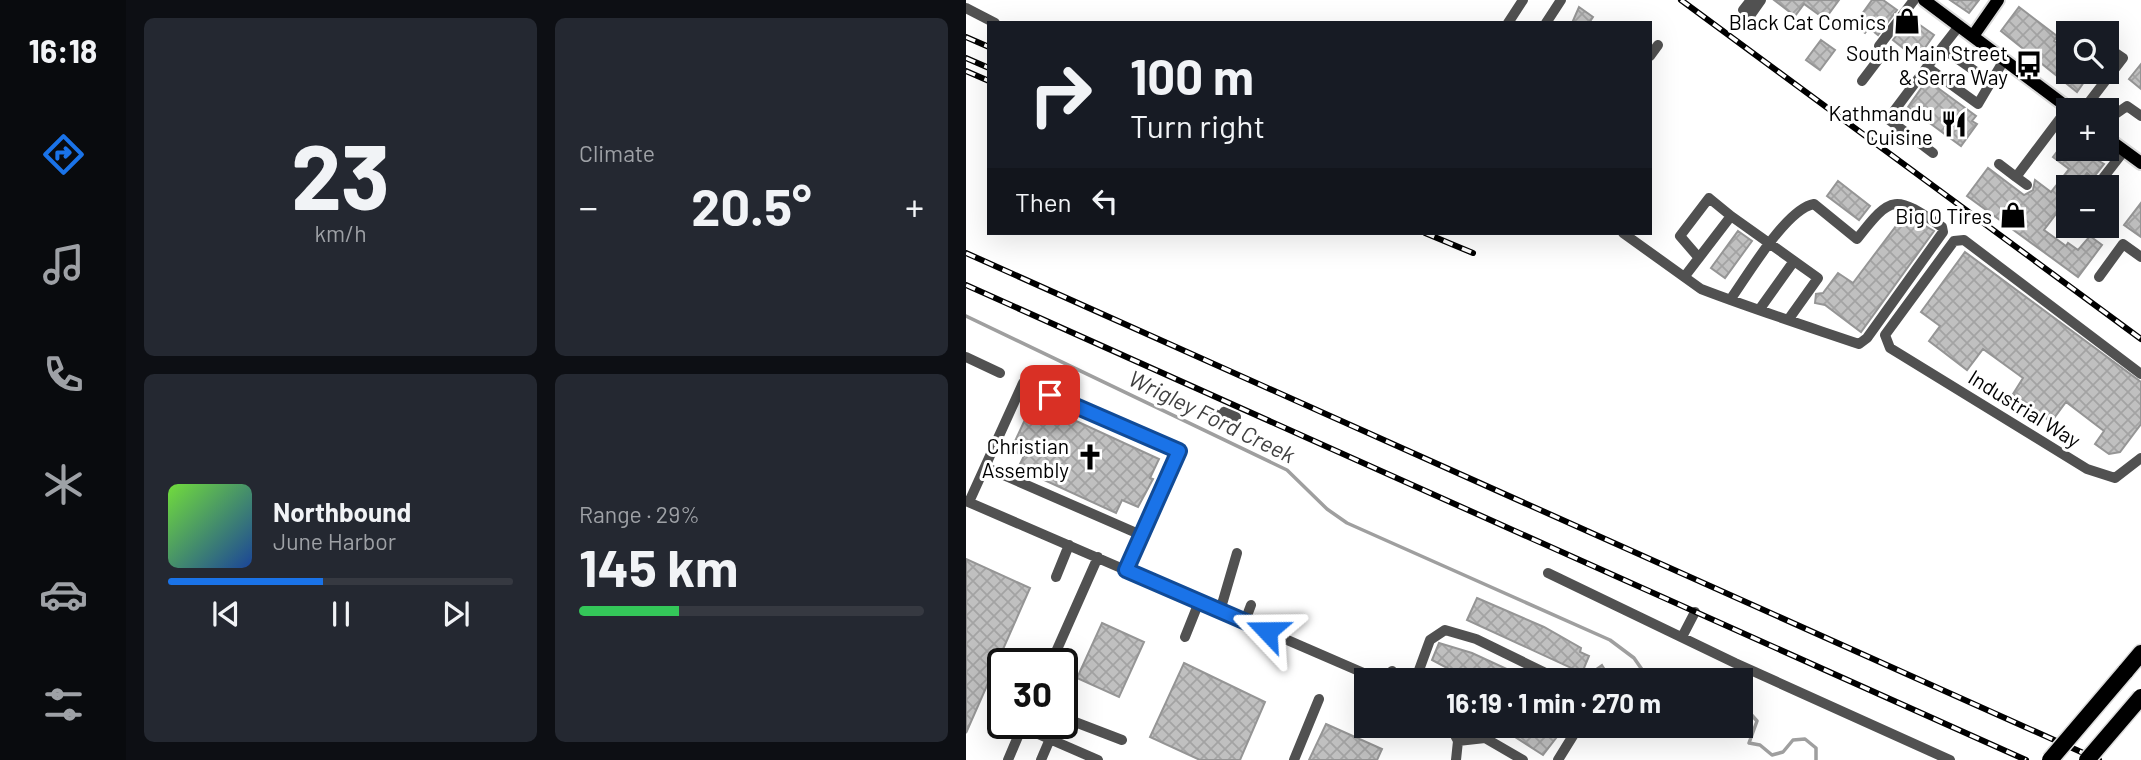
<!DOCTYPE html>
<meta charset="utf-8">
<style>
:root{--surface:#171b24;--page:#242831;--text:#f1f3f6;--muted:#9ea1a6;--line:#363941;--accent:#1a73e8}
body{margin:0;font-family:Barlow,sans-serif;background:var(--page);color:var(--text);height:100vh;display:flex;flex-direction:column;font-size:26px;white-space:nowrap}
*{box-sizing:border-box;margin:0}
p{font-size:23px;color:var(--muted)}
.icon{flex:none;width:38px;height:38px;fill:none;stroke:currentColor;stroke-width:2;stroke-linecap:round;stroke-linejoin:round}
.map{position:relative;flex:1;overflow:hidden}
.drawer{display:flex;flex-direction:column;gap:18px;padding:18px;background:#0d0f14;width:840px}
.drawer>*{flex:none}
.hud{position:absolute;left:21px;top:21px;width:665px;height:214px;border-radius:0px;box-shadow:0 7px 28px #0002;background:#171b24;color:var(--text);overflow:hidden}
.fabs{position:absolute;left:1090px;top:21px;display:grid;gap:14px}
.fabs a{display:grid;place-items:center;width:63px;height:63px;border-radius:0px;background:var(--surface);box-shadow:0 7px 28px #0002;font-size:35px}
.speed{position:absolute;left:21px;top:648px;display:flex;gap:14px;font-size:35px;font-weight:700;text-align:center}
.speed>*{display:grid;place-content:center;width:91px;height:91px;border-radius:50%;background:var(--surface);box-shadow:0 7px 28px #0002;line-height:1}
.speed .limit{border:4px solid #111;border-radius:10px;background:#fff;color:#111}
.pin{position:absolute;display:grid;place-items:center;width:60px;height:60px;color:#fff;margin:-30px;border-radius:14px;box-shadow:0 4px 10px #0006}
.me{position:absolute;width:77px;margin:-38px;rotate:293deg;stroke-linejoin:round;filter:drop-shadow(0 0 5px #0008)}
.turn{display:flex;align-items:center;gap:24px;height:147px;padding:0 28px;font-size:32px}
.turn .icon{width:91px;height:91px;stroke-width:2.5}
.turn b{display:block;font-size:49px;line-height:60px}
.then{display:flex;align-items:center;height:66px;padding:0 28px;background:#0003;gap:14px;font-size:26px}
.big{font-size:52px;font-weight:700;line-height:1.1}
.drawer .tile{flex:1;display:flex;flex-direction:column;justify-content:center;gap:10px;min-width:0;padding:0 24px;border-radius:10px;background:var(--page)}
.drawer .dial{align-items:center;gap:0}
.dial b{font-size:91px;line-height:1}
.song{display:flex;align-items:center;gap:21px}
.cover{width:84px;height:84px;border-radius:10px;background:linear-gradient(135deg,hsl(100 70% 55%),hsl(220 70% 35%))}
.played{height:7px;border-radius:4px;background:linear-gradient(90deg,var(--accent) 45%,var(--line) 45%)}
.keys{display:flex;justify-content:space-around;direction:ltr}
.heat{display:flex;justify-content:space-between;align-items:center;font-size:38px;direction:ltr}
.charge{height:10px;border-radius:5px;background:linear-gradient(90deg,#34c759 29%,var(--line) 0)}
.drawer .tiles{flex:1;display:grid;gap:18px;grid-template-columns:repeat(2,1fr)}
.trip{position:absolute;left:388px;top:668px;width:399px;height:70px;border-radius:0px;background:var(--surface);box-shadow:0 7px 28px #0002;font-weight:700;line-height:70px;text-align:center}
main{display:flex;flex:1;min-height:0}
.menu{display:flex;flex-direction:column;width:126px;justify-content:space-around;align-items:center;background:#090b0e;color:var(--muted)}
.menu .icon{width:49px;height:49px}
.menu .on{color:var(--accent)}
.menu b{font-size:32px;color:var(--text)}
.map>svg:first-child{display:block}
</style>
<main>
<nav class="menu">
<b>16:18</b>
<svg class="icon on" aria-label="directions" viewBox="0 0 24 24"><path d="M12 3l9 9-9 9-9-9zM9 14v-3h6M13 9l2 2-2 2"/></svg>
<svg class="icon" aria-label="music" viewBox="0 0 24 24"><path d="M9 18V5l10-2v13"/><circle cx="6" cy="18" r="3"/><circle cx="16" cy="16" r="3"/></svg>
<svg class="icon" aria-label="phone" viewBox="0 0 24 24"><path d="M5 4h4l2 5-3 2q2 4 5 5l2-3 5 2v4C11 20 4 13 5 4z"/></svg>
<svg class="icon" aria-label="climate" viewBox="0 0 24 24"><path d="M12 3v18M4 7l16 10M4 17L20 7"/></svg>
<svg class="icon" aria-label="car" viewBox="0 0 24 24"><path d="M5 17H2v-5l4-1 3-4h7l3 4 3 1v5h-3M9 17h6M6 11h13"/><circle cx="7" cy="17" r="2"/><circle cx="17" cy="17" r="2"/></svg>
<svg class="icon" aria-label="filters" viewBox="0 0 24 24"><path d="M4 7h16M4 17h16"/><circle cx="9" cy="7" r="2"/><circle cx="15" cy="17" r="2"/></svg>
</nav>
<section class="drawer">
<div class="tiles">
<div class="tile dial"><b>23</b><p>km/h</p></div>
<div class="tile"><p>Climate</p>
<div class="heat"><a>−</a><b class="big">20.5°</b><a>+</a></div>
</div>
<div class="tile">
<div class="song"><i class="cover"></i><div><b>Northbound</b><p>June Harbor</p></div></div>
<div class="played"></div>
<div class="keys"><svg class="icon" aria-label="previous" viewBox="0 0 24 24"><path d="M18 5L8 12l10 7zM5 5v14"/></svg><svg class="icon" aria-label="pause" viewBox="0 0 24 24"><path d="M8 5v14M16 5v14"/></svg><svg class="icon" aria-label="next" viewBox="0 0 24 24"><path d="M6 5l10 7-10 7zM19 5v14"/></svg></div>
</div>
<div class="tile"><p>Range · 29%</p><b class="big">145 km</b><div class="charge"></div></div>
</div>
</section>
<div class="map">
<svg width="1175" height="760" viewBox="0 0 1175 760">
<defs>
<pattern id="building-cross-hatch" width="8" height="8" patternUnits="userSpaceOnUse" patternTransform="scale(1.75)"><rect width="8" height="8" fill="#c0c0c0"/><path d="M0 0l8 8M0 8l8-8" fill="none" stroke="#a3a3a3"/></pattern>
</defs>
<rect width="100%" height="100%" fill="#fff"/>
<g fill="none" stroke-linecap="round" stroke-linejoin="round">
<!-- stream -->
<path stroke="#9f9f9f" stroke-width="3.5" d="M0,316L321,470L361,509L381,523L644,640L668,658L684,681
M775,716L783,712L791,721L783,743L794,745L806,755L817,752L827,740L839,739L850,748V760
M749,726V732L755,734L764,726"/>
</g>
<!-- building -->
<path fill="url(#building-cross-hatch)" stroke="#959595" stroke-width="2" d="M808,0H873L859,19L838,4L829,16Z
M906,0H917L931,10L912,35L903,28L899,33L888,25Z
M984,0H1013L1003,13Z
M613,7L627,17L623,23H606Z
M1053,7L1091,36L1088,41L1102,51V72H1125L1111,92L1035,31Z
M944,18L968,35L951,59L927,40Z
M855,40L869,50L854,70L840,60Z
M1175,64V89L1163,79Z
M961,80L1010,116L1006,121L1011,124L995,146L942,107Z
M1102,137V149H1113L1138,164L1127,178L1121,173L1110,187H1102V198L1078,230L1100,246L1102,243L1112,250L1124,236L1136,245L1112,277L1001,196L1022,168L1058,195L1067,190L1069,180L1085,192L1103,169L1087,157Z
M872,181L904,206L893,220L861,196Z
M1175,203V237L1158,225Z
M939,214L968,231L895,332L859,305L849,303L850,294L857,293L872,273L887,283Z
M772,231L786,241L759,278L745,268Z
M999,252L1175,382V424L1154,452L1143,454L1129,444L1138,431L1100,402L1085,422L1047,394L1057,378L1017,349L1001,370L963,341L974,326L955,312Z
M67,402L86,411L88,405L99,410L97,415L193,459L184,478L187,479L172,507L156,500L150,513L52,468L58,456L45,450Z
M0,559L64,588L0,733Z
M511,598L578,627L615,648L614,652L623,656L616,673L501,620Z
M136,623L178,642L153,697L111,678Z
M473,643L506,653L567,681H516L503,675L502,679L466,660Z
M218,663L299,702L274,760H234L184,737Z
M636,665L646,681H613Z
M360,724L416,749L411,760H343Z
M532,726H579L584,729L581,733L590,738L577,755Z"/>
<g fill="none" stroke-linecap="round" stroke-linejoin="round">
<!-- major casing -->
<g stroke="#dbdbdb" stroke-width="16">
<path id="major" d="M958,0L1105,110
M1007,36L1032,0
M1141,138L1175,163"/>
</g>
<!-- highway casing -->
<g stroke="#dbdbdb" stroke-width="19">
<path id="highway" d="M1159,672L1175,653"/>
</g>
<!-- minor -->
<path stroke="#515151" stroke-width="10" d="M0,8L29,23
M777,10L785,0
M783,17L795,0
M542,23L557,0
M580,23L595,0
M993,26L961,67L1012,104L1038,60
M1108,26L1119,33
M976,48L1026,83
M684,56L692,45
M961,67L922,119L967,153
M896,81L915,56L913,46L948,0
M1117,110L1157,58L1141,47
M1141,120L1161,106L1175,116
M1033,164L1050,177
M1061,185L1050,177L1102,108
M1130,187L1158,151
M1095,232L1102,223
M657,233L735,289C787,309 840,326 893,344L901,338L977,232L976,227C929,195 926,194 891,239L848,204C820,209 782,275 764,300
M733,258L714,236L743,198L765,216
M719,276L765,216L852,278L822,320
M1133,277L1157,244L1175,257
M793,310L828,261
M0,357L34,373
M1175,374L998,240L988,241L919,335L924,348L1121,469L1149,478L1175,458
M243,411L255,417L258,412L270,417
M19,467L175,535
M0,501L416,681
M3,502L57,383L213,451L160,570
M582,573L769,663L984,760
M90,577L103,545
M254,611L271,553
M279,621L285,605
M219,637L233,602
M716,637L729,612
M85,663L132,557
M422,681L426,671
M449,681L464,640L479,630L510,639L596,681
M96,717L156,740
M484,726L492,741L490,760
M492,741L519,738L557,760
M42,760L56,727L132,760
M75,760L84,739
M328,760L353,699
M592,760L613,726"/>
<!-- major -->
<use href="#major" stroke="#000" stroke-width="12"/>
<!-- highway -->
<use href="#highway" stroke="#000" stroke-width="16"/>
<!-- rail casing -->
<g stroke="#000" stroke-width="6">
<path id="rail" d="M715,0L1175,339
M0,37L23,47
M0,58L23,68
M0,71L23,81
M459,233L507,253
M0,253L1133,760
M0,285L1060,760"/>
</g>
<!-- rail -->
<use href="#rail" stroke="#fff" stroke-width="3.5" stroke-dasharray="10" stroke-linecap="butt"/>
<!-- highway-bridge casing -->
<g stroke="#dbdbdb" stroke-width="19" stroke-linecap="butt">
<path id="highway-bridge" d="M1084,760L1159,672
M1121,760L1175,697"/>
</g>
<!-- highway-bridge -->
<use href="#highway-bridge" stroke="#000" stroke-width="16"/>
</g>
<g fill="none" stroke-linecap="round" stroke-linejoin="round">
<!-- route casing -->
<g stroke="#114b97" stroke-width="18">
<path id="route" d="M84,395L213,451L160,570L301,631"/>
</g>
<!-- route -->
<use href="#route" stroke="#1a73e8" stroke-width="12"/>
</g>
<!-- icons -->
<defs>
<g id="shop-bare" transform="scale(2.1)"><path d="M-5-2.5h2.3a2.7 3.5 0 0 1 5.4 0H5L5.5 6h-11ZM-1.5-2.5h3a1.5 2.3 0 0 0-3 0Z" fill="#000" stroke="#fff" stroke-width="2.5" paint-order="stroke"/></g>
<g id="bus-bare" transform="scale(2.1)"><path d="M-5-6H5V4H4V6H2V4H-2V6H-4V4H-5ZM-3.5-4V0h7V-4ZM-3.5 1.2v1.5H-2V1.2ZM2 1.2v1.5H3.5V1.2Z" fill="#000" stroke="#fff" stroke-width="2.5" paint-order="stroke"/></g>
<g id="restaurant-bare" transform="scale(2.1)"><path d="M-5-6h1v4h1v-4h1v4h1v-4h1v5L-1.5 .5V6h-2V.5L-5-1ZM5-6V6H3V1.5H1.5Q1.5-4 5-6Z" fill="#000" stroke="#fff" stroke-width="2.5" paint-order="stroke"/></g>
<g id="church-bare" transform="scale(2.1)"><path d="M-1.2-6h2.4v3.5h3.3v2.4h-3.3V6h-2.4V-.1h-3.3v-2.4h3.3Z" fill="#000" stroke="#fff" stroke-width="2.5" paint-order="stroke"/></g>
</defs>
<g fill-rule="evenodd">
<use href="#shop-bare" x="941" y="21"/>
<use href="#bus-bare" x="1063" y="64"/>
<use href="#restaurant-bare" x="988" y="124"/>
<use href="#shop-bare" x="1047" y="215"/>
<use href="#church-bare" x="124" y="457"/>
</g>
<g text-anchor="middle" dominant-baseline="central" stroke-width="6" stroke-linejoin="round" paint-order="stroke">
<!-- poi labels -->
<g font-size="21" fill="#000" stroke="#fff" text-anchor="end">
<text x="920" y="21">Black Cat Comics</text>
<text x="1042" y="52">South Main Street<tspan x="1042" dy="24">&amp; Serra Way</tspan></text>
<text x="967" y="112">Kathmandu<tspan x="967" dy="24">Cuisine</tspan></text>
<text x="1026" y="215">Big O Tires</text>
<text x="103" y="445">Christian<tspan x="103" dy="24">Assembly</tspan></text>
</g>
<!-- street labels -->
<g font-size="21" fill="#000" stroke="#fff">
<text transform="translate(1059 408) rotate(32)">Industrial Way</text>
</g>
<!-- water labels -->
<g font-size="23" font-style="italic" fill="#404040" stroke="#fff">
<text transform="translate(246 416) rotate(26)">Wrigley Ford Creek</text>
</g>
</g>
</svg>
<div class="fabs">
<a><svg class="icon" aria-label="search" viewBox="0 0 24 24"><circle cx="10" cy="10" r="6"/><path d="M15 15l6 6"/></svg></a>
<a>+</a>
<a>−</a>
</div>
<div class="speed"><div class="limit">30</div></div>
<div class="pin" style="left:84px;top:395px;background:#d93025"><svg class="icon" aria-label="arrive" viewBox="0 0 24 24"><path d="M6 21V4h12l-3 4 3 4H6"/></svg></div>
<svg class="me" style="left:301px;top:631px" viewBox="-20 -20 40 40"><path d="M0-17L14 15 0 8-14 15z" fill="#1a73e8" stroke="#fff" stroke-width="4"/></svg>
<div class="trip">16:19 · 1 min · 270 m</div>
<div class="hud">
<div class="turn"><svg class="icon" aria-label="right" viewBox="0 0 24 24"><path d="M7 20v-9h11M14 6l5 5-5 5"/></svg><div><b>100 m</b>Turn right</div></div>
<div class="then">Then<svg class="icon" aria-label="left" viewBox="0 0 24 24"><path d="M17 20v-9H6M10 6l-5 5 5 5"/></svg></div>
</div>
</div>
</main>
